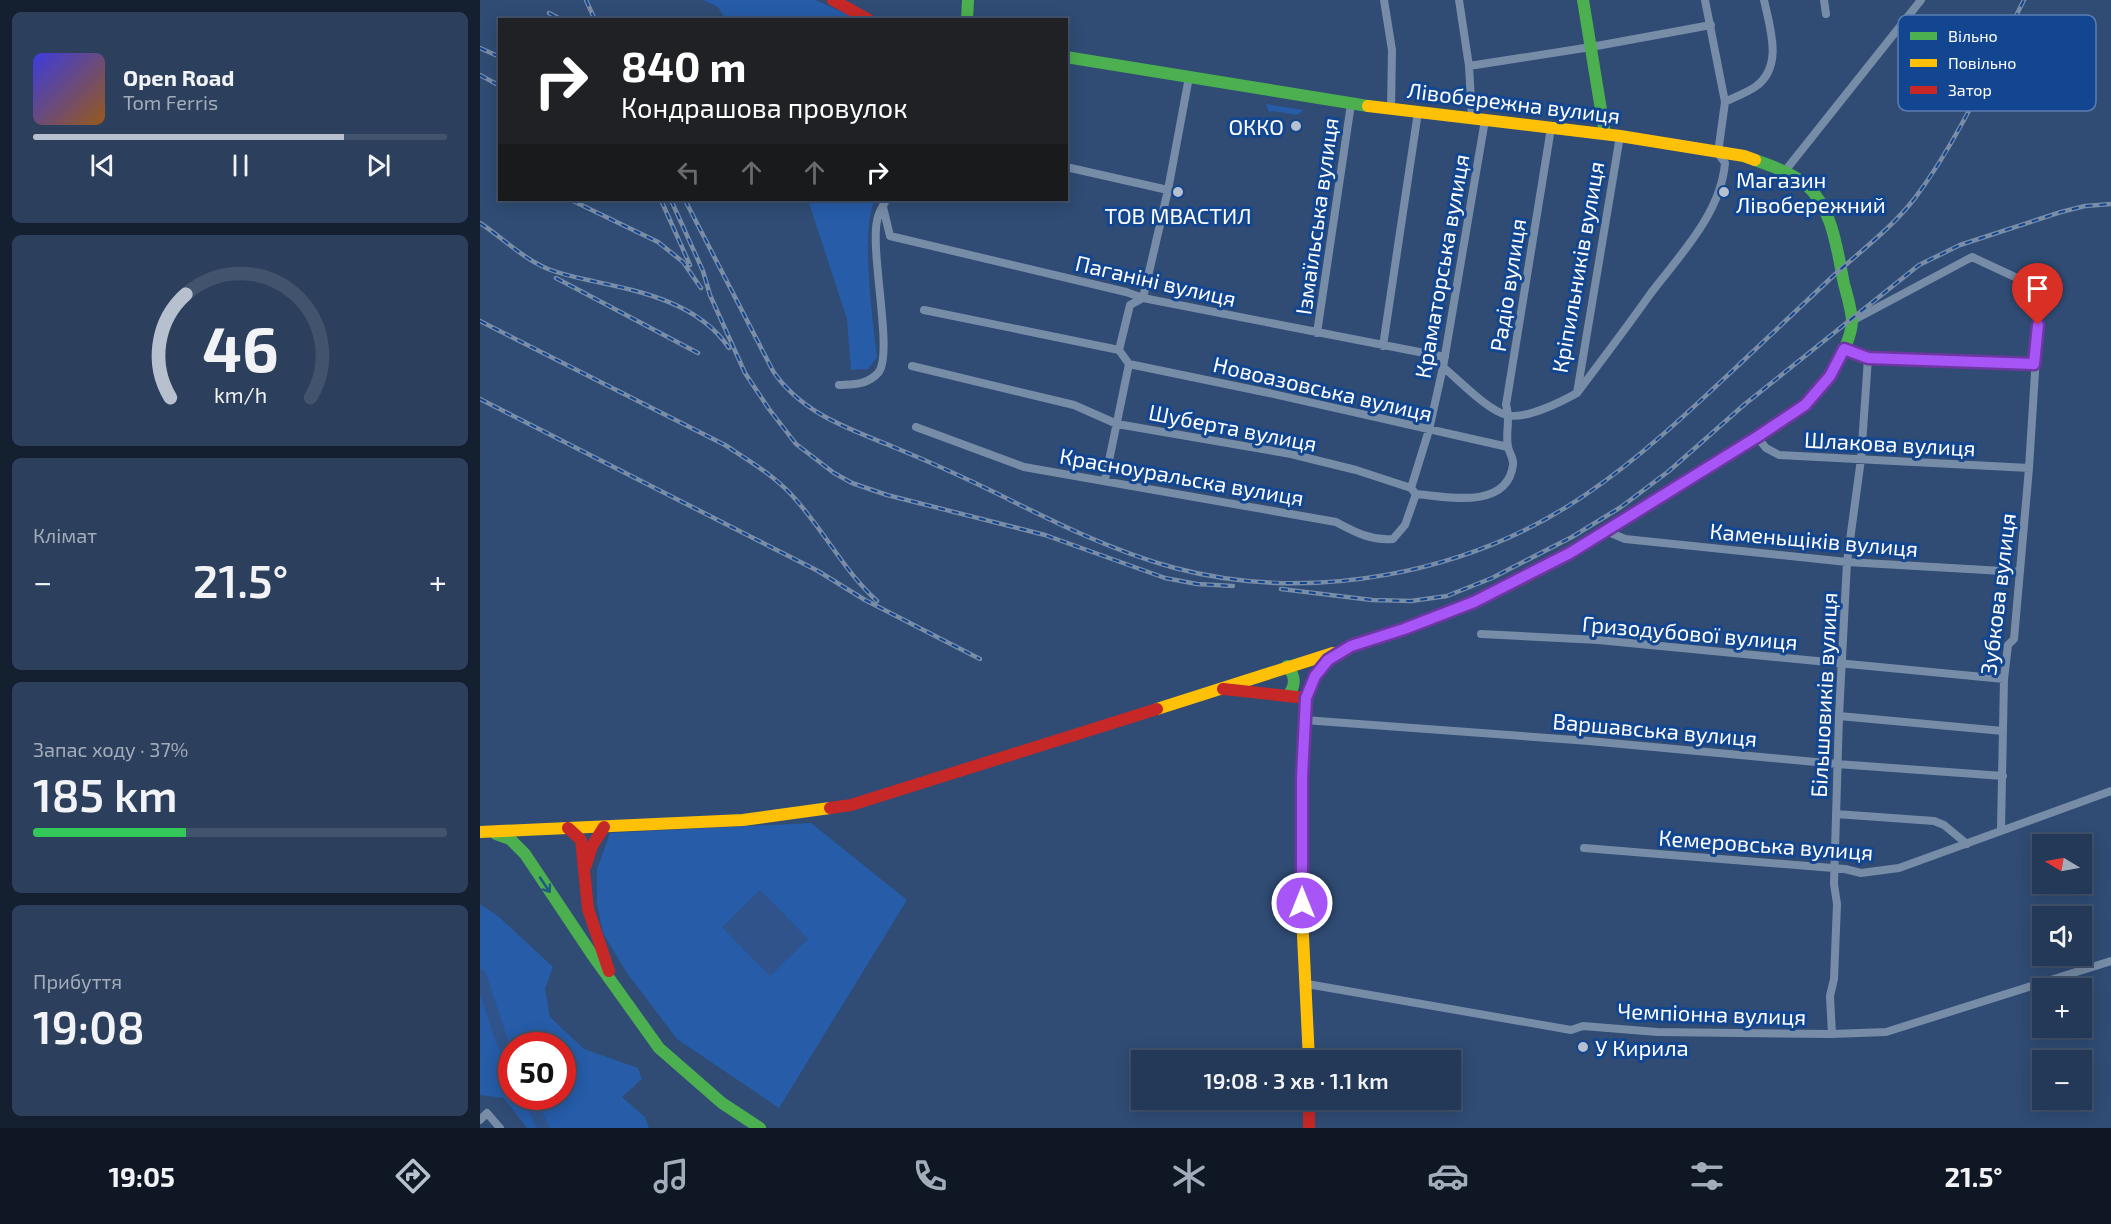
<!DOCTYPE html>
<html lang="uk">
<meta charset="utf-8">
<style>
:root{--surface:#243957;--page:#2c405d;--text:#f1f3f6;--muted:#a3acba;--line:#41536d;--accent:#b7c0ce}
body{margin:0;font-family:"Exo 2",sans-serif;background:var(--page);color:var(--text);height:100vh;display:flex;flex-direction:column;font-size:22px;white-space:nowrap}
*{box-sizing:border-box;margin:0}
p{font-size:20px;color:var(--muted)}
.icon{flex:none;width:33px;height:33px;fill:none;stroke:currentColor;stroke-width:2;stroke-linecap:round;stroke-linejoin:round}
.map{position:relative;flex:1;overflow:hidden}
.details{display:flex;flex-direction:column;gap:12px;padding:12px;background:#141f30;width:480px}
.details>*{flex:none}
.banner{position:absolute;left:18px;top:18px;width:570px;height:183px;border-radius:0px;box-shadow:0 3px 15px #0003,0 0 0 2px var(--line);background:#202124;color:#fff;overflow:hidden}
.needle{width:39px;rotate:280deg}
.fabs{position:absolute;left:1552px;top:834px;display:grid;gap:12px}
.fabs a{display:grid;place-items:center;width:60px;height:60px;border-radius:0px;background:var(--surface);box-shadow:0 3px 15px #0003,0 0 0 2px var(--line);font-size:30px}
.speed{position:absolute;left:18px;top:1032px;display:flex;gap:12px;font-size:30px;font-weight:700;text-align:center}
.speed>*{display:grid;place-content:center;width:78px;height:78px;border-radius:50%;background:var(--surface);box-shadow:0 3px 15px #0003,0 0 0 2px var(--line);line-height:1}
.speed .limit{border:9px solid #d22;background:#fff;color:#111}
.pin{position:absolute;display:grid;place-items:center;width:51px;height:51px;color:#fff;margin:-62px -26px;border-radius:50% 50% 50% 0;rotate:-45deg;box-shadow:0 0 6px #0007}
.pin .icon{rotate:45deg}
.me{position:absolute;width:66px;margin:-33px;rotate:0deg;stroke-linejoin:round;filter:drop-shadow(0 0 4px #0008)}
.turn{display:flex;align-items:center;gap:21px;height:126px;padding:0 24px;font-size:27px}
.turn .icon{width:78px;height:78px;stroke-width:2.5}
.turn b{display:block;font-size:42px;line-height:51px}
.lanes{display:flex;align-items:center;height:57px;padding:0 24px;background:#0003;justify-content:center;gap:30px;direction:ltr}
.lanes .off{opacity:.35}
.big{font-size:45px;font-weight:600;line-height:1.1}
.details .card{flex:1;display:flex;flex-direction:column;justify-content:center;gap:9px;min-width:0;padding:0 21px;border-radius:9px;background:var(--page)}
.details .dial{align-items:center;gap:0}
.dial svg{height:156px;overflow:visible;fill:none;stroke:var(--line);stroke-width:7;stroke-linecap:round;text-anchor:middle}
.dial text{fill:var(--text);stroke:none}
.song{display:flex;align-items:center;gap:18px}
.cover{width:72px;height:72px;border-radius:9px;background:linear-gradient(135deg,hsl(240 70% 55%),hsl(30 70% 35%))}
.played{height:6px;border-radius:3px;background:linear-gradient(90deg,var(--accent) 75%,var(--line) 75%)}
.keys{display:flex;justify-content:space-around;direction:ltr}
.heat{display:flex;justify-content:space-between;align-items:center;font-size:33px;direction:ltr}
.charge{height:9px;border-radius:4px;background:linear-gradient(90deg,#34c759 37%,var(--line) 0)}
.trip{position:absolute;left:651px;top:1050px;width:330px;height:60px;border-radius:0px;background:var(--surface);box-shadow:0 3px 15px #0003,0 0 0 2px var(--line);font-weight:600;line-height:60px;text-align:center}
.tab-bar{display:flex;height:96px;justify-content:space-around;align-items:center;background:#0e1723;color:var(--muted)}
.tab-bar .icon{width:42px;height:42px}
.tab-bar .active{color:var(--accent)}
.tab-bar b{font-size:27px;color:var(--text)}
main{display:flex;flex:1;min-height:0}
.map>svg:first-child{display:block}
</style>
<main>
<section class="details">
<div class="card">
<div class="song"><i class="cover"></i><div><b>Open Road</b><p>Tom Ferris</p></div></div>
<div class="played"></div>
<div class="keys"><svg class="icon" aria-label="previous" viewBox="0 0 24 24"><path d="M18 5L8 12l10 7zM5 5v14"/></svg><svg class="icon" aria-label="pause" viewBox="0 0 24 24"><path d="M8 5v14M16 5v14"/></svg><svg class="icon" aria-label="next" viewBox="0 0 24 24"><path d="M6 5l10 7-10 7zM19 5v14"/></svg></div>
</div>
<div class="card dial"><svg viewBox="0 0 100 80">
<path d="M14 69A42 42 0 1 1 86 69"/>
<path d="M14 69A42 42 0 0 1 22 16" stroke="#b7c0ce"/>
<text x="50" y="56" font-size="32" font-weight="700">46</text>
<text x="50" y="72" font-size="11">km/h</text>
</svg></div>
<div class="card"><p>Клімат</p>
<div class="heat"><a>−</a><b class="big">21.5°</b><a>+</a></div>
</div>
<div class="card"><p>Запас ходу · 37%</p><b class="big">185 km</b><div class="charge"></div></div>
<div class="card"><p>Прибуття</p><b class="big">19:08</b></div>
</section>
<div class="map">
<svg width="1631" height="1128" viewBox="0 0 1631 1128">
<rect width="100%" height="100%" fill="#304c74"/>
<!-- green -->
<path fill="#265ca8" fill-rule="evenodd" d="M223,0H335L378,19H245L238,7Z
M786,104L824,110L817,115L793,111L789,112Z
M328,200H395C380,227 393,323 397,357L388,369L371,370L367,319Z
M331,823L427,900L299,1108L197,1039L147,973L123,933L117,904V869L130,833Z
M0,904L19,917L73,967L65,989L70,1017L104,1049L158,1068L162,1079L142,1097L165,1117L169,1128H47L24,1098L0,1095ZM32,1046H82V1096H32Z"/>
<!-- water -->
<path fill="#2f538a" d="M280,890L328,939L290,976L242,927Z"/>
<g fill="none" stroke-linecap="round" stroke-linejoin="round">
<!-- river -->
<path stroke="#2f538a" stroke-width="12" d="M0,975L22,1041L32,1060
M49,1096L63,1128"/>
<!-- street -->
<path stroke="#778ca7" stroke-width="8" d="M904,0L912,50L911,109
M979,0L989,66L992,118
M1344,0L1346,14
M989,66L1111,47L1231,25
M1245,102C1255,97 1266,93 1275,87C1304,67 1290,28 1284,0
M586,167L688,190
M1305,171L1441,0
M403,207L410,236L646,292L663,298L965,357
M444,310L639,350
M1372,321L1492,257L1550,284L1557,300L1558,325L1549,468L1534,639L1528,645L1524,679L1521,829
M837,333L871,104
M903,346L938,112
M1364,349L1388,358L1554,364
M649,364L789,393L1028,447
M432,366L594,405L637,424L811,454L876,470L931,488L936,494C967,497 1027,510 1033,465C1034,458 1029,453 1028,447C1025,432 1031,420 1026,405L1071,128
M963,367C979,380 1008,411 1027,415C1045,420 1081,402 1097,393L1140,136
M359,385C374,384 387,385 398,373C414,356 390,253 397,221C398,213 403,206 406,200
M1097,393C1122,360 1147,327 1171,293C1200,255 1241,213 1245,163L1238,153L1245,102L1225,0
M436,427L544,467L856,522C875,532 891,541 913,539L925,525L936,494
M1277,437L1286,448L1299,455L1549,468
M625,480L649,364L639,350L650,305L663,298L688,190L709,77
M931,488L949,430L963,367L1005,120
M1126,531L1145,539L1367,562L1540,572
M1001,634L1118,640L1524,679
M1359,716L1523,731
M824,720L1109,741L1357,764L1523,776
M1356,814L1454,821L1464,825L1487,844
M1104,848L1365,869L1381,873L1419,868L1631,791
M827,984L1091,1030L1103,1026L1177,1032L1352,1034L1406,1032L1631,961
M1352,1034L1350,996L1354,979L1357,904L1354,884L1359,716L1367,562L1381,459L1388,358
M0,1120L7,1113L20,1128"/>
<!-- fast -->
<path stroke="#4caf50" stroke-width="12" d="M1103,0L1125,134
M487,20L488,0
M586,57L888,106
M1275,160C1292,166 1309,172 1324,183C1353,207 1357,250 1364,284C1367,295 1371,308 1372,320C1372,343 1350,376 1336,393
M807,666C816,676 816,685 808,696
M16,834L30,839L45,854L111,953L179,1048L242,1103L280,1128
M822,915V777L826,698L835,676L848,660L871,646L924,629L976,609"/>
<!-- slow -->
<path stroke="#ffc107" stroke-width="12" d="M888,106L1140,136L1264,156L1275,160
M677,709L853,653
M0,832L263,820L350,808
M822,915L829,1060"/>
<!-- jam -->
<path stroke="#c62828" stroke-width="12" d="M353,0L389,20
M976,609C1064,575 1147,518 1227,468C1261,447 1310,422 1336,393
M743,689L826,698
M350,808L371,805L677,709
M88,828L101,840L108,909L129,971
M106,865L112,846L124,827
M829,1100V1128"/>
<!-- rail casing -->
<g stroke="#7a8da7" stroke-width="4.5">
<path id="rail" d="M106,0L115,20
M69,13L82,20
M0,48L20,57
M0,75L20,86
M91,200L178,242L203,262L221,288
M181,200L210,265
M191,200L223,271L230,295L265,373L289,409L316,444L354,473L372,483L407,495L565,535L685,578L717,584L753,586
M205,200L293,371C322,414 370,429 416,448C450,462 483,477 516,493C574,522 632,551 695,568C831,604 989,574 1105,495C1163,456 1215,406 1265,359C1294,332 1322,305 1351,278C1379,252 1411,229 1435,198C1480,138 1510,67 1544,0
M0,223C23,238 42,258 68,269C81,274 94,277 108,280C159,291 218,302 249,348
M76,278L218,353
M0,321L245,445C271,462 297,477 317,501C346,534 365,572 397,601
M0,399L338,571L385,600L500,659
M801,589L892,600L931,601L967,596L1012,578L1092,537L1141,507L1189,471L1265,404L1439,265L1480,245L1581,212L1605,206L1631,204"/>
</g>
<!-- rail -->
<use href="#rail" stroke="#134691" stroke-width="2" stroke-dasharray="7" stroke-linecap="butt"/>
</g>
<!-- one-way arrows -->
<defs><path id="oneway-shaft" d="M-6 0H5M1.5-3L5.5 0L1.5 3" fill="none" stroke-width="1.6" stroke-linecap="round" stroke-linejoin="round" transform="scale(1.5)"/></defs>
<use stroke="#1e5b84" href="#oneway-shaft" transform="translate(65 885) rotate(56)"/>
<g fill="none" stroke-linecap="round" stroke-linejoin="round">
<!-- route casing -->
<g stroke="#6d37a1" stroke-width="15">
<path id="route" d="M822,903V777L826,698L835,676L848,660L871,646L924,629L994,602L1090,553L1277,437L1325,405L1350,376L1364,349L1388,358L1554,364L1558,325"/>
</g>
<!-- route -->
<use href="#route" stroke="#a855f7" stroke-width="10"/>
</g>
<!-- markers -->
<g fill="#b7c0ce" stroke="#134691" stroke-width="2">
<circle cx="816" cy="126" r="6"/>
<circle cx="698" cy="192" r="6"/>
<circle cx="1244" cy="192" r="6"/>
<circle cx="1103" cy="1047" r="6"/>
</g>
<g text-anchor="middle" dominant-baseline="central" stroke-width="6" stroke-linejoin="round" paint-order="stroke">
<!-- street labels -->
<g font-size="22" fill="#fff" stroke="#134691">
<text transform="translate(1034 102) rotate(7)">Лівобережна вулиця</text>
<text transform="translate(836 216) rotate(-82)">Ізмаїльська вулиця</text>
<text transform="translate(961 266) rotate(-80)">Краматорська вулиця</text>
<text transform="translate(1097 267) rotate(-80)">Кріпильників вулиця</text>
<text transform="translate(676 280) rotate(13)">Паганіні вулиця</text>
<text transform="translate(1027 285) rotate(-81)">Радіо вулиця</text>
<text transform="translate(843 388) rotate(13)">Новоазовська вулиця</text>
<text transform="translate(753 427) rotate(11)">Шуберта вулиця</text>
<text transform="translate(1410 443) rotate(3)">Шлакова вулиця</text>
<text transform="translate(702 476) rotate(10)">Красноуральска вулиця</text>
<text transform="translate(1334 539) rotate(5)">Каменьщіків вулиця</text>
<text transform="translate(1517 594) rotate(-83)">Зубкова вулиця</text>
<text transform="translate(1210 632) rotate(5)">Гризодубової вулиця</text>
<text transform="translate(1343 695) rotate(-87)">Більшовиків вулиця</text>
<text transform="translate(1175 729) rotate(5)">Варшавська вулиця</text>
<text transform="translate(1286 844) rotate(4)">Кемеровська вулиця</text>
<text transform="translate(1232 1013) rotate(2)">Чемпіонна вулиця</text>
</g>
<!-- poi labels -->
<g font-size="22" fill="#fff" stroke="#134691" text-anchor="start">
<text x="804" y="126" text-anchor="end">ОККО</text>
<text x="1256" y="179">Магазин<tspan x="1256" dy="25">Лівобережний</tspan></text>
<text x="698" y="215" text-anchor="middle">ТОВ МВАСТИЛ</text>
<text x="1115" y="1047">У Кирила</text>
</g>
</g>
<!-- legend -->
<rect x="1418" y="15" width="198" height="96" rx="9" fill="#134691" stroke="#5a7eb2" stroke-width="1.5"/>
<rect x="1430" y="32" width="27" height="8" fill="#4caf50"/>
<rect x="1430" y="59" width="27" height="8" fill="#ffc107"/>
<rect x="1430" y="86" width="27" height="8" fill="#c62828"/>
<g font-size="16" fill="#fff">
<text x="1468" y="42">Вільно</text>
<text x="1468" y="69">Повільно</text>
<text x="1468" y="96">Затор</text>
</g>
</svg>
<div class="fabs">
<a><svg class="needle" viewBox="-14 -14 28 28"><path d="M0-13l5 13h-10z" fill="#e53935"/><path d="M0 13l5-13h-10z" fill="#a3acba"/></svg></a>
<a><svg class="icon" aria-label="sound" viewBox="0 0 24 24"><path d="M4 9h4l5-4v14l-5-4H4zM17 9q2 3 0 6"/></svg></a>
<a>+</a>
<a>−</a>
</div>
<div class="speed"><div class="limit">50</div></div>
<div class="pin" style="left:1558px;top:325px;background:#d93025"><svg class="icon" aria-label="arrive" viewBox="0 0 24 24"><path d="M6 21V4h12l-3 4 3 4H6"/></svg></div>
<svg class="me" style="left:822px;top:903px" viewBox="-20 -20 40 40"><circle r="17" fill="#a855f7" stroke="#fff" stroke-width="3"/><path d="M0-11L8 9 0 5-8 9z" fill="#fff"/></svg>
<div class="trip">19:08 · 3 хв · 1.1 km</div>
<div class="banner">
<div class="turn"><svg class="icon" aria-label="right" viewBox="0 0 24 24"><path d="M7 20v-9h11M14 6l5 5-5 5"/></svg><div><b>840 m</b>Кондрашова провулок</div></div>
<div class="lanes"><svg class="icon off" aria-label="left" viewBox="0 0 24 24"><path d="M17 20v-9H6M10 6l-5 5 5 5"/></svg><svg class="icon off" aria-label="ahead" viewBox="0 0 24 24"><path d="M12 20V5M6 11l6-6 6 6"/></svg><svg class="icon off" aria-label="ahead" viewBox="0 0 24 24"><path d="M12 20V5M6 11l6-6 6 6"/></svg><svg class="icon" aria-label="right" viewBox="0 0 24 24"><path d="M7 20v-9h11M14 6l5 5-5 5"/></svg></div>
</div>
</div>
</main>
<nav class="tab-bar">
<b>19:05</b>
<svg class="icon active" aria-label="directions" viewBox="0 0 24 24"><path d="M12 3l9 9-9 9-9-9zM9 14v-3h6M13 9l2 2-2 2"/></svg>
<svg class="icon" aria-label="music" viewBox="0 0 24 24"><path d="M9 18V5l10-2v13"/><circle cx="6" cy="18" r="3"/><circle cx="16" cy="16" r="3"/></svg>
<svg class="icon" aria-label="phone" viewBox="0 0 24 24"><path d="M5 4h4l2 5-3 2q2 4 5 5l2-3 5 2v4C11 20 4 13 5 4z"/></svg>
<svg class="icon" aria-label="climate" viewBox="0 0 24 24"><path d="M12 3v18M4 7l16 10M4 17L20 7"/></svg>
<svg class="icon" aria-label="car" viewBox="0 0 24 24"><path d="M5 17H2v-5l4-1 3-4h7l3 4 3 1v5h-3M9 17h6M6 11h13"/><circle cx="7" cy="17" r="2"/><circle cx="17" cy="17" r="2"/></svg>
<svg class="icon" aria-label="filters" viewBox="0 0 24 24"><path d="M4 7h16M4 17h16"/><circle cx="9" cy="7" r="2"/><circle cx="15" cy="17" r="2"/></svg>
<b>21.5°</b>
</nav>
